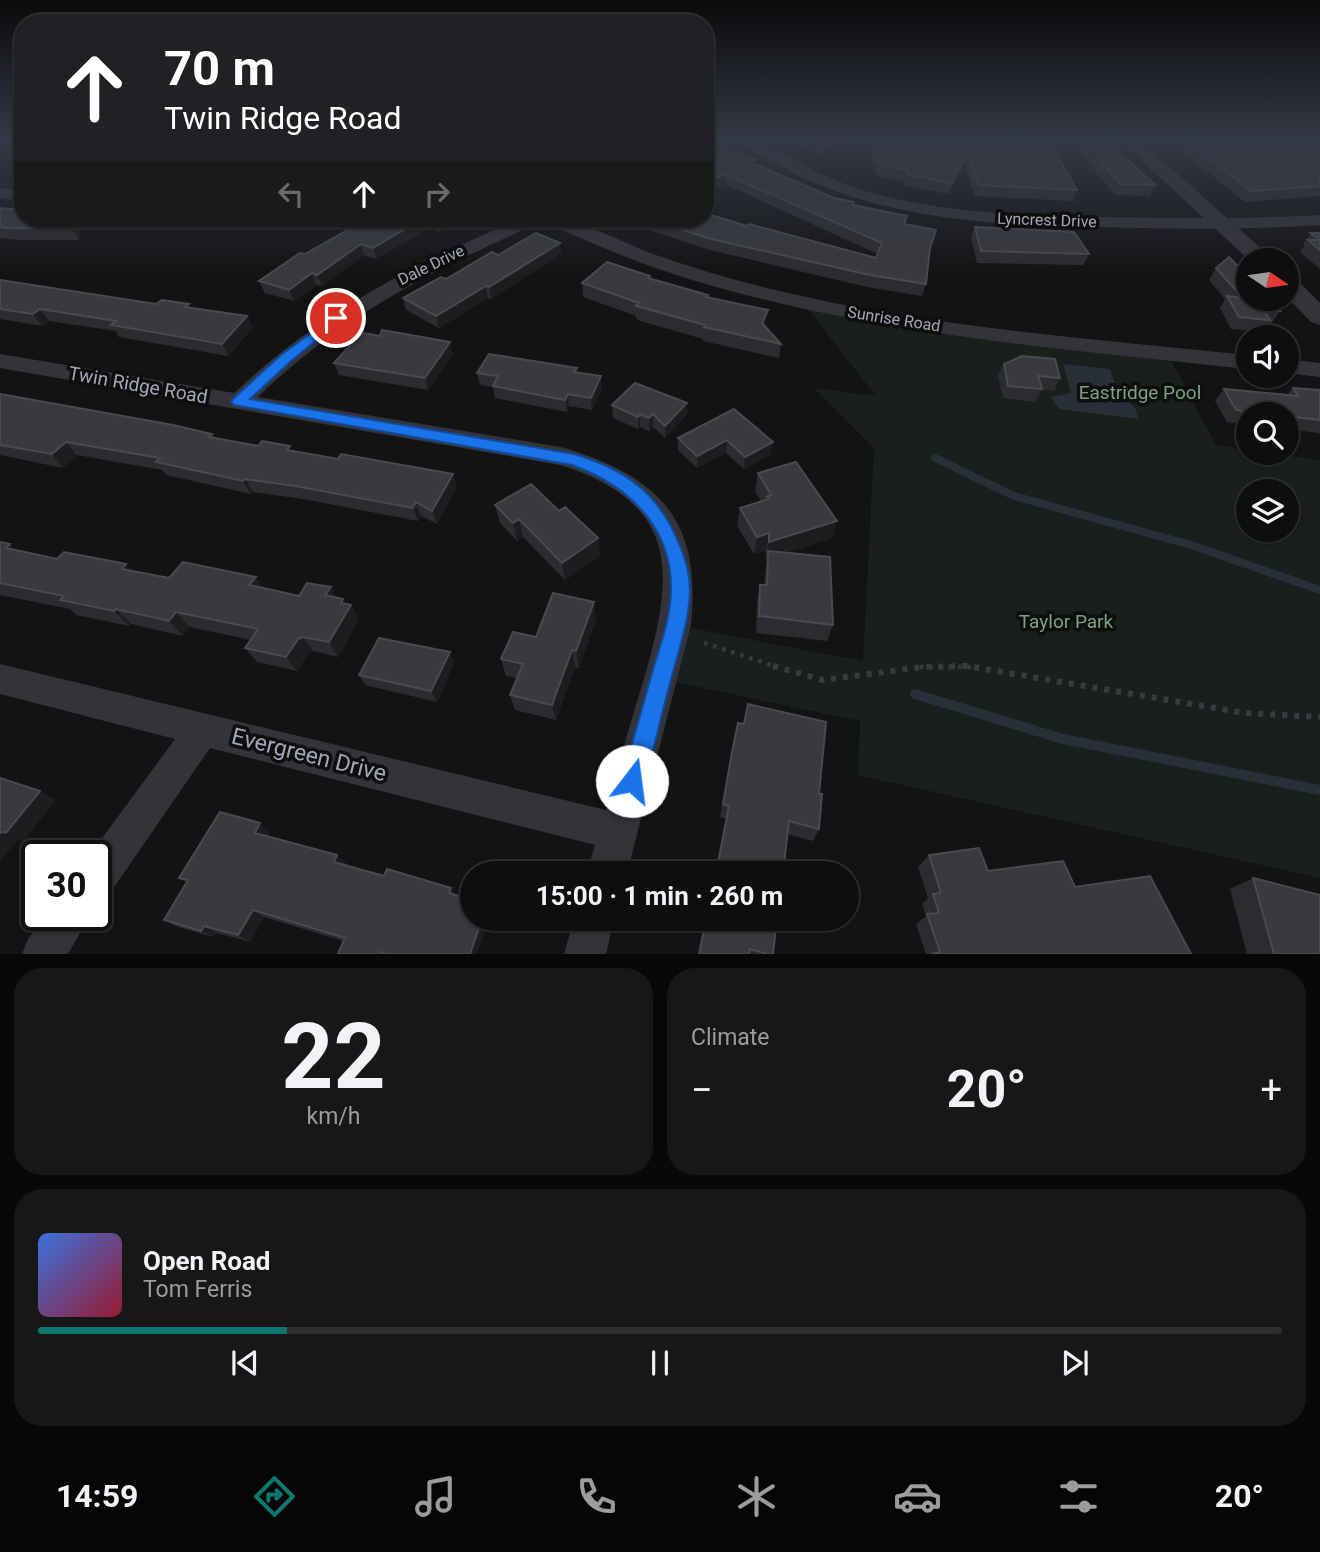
<!DOCTYPE html>
<meta charset="utf-8">
<style>
:root{--surface:#0e0e0f;--page:#171718;--text:#f1f3f6;--muted:#9b9c9e;--line:#2e2e2f;--accent:#0f766e}
body{margin:0;font-family:Roboto,sans-serif;background:var(--page);color:var(--text);height:100vh;display:flex;flex-direction:column;font-size:26px;white-space:nowrap}
*{box-sizing:border-box;margin:0}
p{font-size:23px;color:var(--muted)}
.icon{flex:none;width:38px;height:38px;fill:none;stroke:currentColor;stroke-width:2;stroke-linecap:round;stroke-linejoin:round}
.map{position:relative;height:954px;overflow:hidden}
.side{display:flex;flex-direction:column;gap:14px;padding:14px;background:#080808;flex:1}
.side>*{flex:none}
.guide{position:absolute;left:14px;top:14px;width:700px;height:214px;border-radius:28px;box-shadow:0 2px 5px #0004,0 0 0 2px var(--line);background:#202124;color:#fff;overflow:hidden}
.needle{width:46px;rotate:103deg}
.tools{position:absolute;left:1236px;top:248px;display:grid;gap:14px}
.tools a{display:grid;place-items:center;width:63px;height:63px;border-radius:50%;background:var(--surface);box-shadow:0 2px 5px #0004,0 0 0 2px var(--line);font-size:35px}
.speed{position:absolute;left:21px;top:840px;display:flex;gap:14px;font-size:35px;font-weight:700;text-align:center}
.speed>*{display:grid;place-content:center;width:91px;height:91px;border-radius:50%;background:var(--surface);box-shadow:0 2px 5px #0004,0 0 0 2px var(--line);line-height:1}
.speed .limit{border:4px solid #111;border-radius:10px;background:#fff;color:#111}
.pin{position:absolute;display:grid;place-items:center;width:60px;height:60px;color:#fff;margin:-30px;border:4px solid #fff;border-radius:50%;box-shadow:0 2px 7px #0007}
.me{position:absolute;width:77px;margin:-38px;rotate:15deg;stroke-linejoin:round;filter:drop-shadow(0 0 5px #0008)}
.turn{display:flex;align-items:center;gap:24px;height:147px;padding:0 35px;font-size:32px}
.turn .icon{width:91px;height:91px;stroke-width:2.5}
.turn b{display:block;font-size:49px;line-height:60px}
.lanes{display:flex;align-items:center;height:66px;padding:0 35px;background:#0003;justify-content:center;gap:35px;direction:ltr}
.lanes .off{opacity:.35}
.big{font-size:52px;font-weight:700;line-height:1.1}
.side .card{flex:1;display:flex;flex-direction:column;justify-content:center;gap:10px;min-width:0;padding:0 24px;border-radius:28px;background:var(--page)}
.side .dial{align-items:center;gap:0}
.dial b{font-size:91px;line-height:1}
.song{display:flex;align-items:center;gap:21px}
.cover{width:84px;height:84px;border-radius:10px;background:linear-gradient(135deg,hsl(220 70% 55%),hsl(350 70% 35%))}
.played{height:7px;border-radius:4px;background:linear-gradient(90deg,var(--accent) 20%,var(--line) 20%)}
.keys{display:flex;justify-content:space-around;direction:ltr}
.heat{display:flex;justify-content:space-between;align-items:center;font-size:38px;direction:ltr}
.side .tiles{flex:1;display:grid;gap:14px;grid-template-columns:1fr 1fr}
.card:last-child{grid-column:span 2}
.trip{position:absolute;left:460px;top:861px;width:399px;height:70px;border-radius:35px;background:var(--surface);box-shadow:0 2px 5px #0004,0 0 0 2px var(--line);font-weight:700;line-height:70px;text-align:center}
.menu{display:flex;height:112px;justify-content:space-around;align-items:center;background:#060606;color:var(--muted)}
.menu .icon{width:49px;height:49px}
.menu .selected{color:var(--accent)}
.menu b{font-size:32px;color:var(--text)}
.map>svg:first-child{display:block}
</style>
<div class="map">
<svg width="1320" height="954" viewBox="0 0 1320 954">
<rect width="100%" height="100%" fill="#131314"/>
<!-- green -->
<path fill="#191f1b" fill-rule="evenodd" d="M802,302L1167,353L1216,445L1248,450V453H1273L1320,460V878L858,775L860,721L660,679L675,625L863,661L874,448L813,388L876,396ZM1248,492H1286V530H1248Z"/>
<!-- water -->
<path fill="#282f39" d="M1063,364L1110,369L1116,387L1136,410L1138,419L1059,409L1050,397L1071,393Z"/>
<g fill="none" stroke-linecap="round" stroke-linejoin="round">
<!-- stream-far1 -->
<path stroke="#282f39" stroke-width="8" d="M935,458L1014,496L1191,545L1320,590"/>
<!-- stream -->
<path stroke="#282f39" stroke-width="10" d="M915,694L1063,739L1320,790"/>
<!-- path-far1 -->
<path stroke="#393a41" stroke-width="4.5" stroke-dasharray="3.5 6" stroke-linecap="butt" d="M704,643L778,667
M920,667H975"/>
<!-- path -->
<path stroke="#393a41" stroke-width="6" stroke-dasharray="5 7" stroke-linecap="butt" d="M773,666L823,680L923,667L967,666L1245,713L1320,717"/>
<!-- minor -->
<path fill="#34333a" fill-rule="evenodd" d="M705,141H723L705,149Z
M740,141C771,141 798,164 826,176C852,188 880,196 907,201C970,214 1034,215 1097,217C1172,218 1246,219 1320,215V225C1247,230 1174,229 1101,227C991,225 879,220 780,166C767,159 749,152 740,141Z
M0,188L23,191V201L0,198Z
M519,219H542L539,223C436,268 340,317 258,397L561,447C659,476 702,519 691,625L627,873H587L595,845L210,748L110,893L96,899V856H89L175,739L0,694V664L606,810C618,767 630,724 643,682C674,576 683,504 560,465L0,368V354L234,393C322,311 410,266 519,219Z
M543,219C581,217 618,241 653,254C693,268 734,280 775,290C930,327 1090,339 1248,355V369C1064,349 877,335 699,282C646,267 596,245 546,223Z
M1286,359L1320,363V377L1286,373Z
M45,915H90L68,954H22L28,939Z
M574,919H614L606,954H564Z"/>
<!-- tertiary -->
<path fill="#34333a" fill-rule="evenodd" d="M1121,141H1141L1275,261H1250Z
M1286,275L1294,277L1320,303V325L1311,322L1286,296Z"/>
</g>
<!-- wall -->
<path fill="#2c2c30" d="M798,141H849L848,148L821,157L798,144Z
M1049,141L1077,190L1073,201L975,196L964,164L956,180L955,177L949,194L904,185L905,182L877,176L869,153L871,143Z
M1084,141L1155,185L1150,196L1115,195L1079,152Z
M1169,141H1320V196L1245,202Z
M705,158L754,164L834,198L854,202V205L907,216L905,224L930,250L926,284L922,296L867,287L710,250L646,229L626,219H705L747,226L876,258L878,254L725,184L705,194Z
M0,208L23,219H75L80,227L79,240H18L0,238Z
M367,219H466L439,232L430,227L376,259L364,255L322,286L316,285L294,301L265,293L259,281Z
M975,227L1089,254L1083,265L977,263L971,238Z
M1311,233H1320V269L1300,252L1305,246L1303,244Z
M561,254L491,299L488,298L439,328L406,310L403,298L498,255Z
M1216,268L1280,311L1272,323H1268L1261,332L1231,329L1220,308L1225,299L1209,280Z
M650,276V279L708,298L768,310L765,327L781,344L779,358L703,341V339L637,320L636,316L583,297L582,283Z
M0,280L156,304L192,308L247,316L253,328L228,356L119,337L116,331L49,321L42,326L0,319Z
M453,354L428,390L339,375L334,363Z
M1004,364L1060,378L1054,391L1042,389L1035,402L1003,398L998,376Z
M577,368V373L602,389L592,410L569,406L567,412L495,398L493,387L480,385L477,373Z
M1293,388L1320,390V435L1319,433L1286,429V415H1248V425L1227,422L1215,401L1224,389L1287,395Z
M0,394L212,434L215,438L338,459L453,474L457,487L437,524L421,516L418,521L303,499L253,492L251,494L166,475L162,470L77,455L63,468L0,455Z
M612,405L687,415L665,438L653,427L649,431L640,427L638,429L613,418Z
M734,409L771,454L744,469L726,453L697,468L678,450V438Z
M758,473L832,538L786,553L833,625L827,641L756,633L757,602L760,585H764L767,559L765,560L766,551L754,554L737,526L740,508L761,501L755,491Z
M495,505L559,511L598,538L600,556L565,580L523,537L517,541L500,523Z
M0,542L17,550L57,559L126,564L132,571L169,578L264,588L299,596L336,598L343,599L346,604L351,605L359,620L338,657L313,651L308,654L297,671L257,662L245,648L251,640L189,627L183,636L131,624L129,626L76,615L70,609L0,595Z
M596,619L579,668L575,667L556,720L515,710L510,695L517,678L506,676L501,659L536,637Z
M454,663L437,702L365,685L359,675Z
M732,752L819,794V829L813,841L720,817Z
M270,832L268,836L346,863L345,865L472,919H489L477,954H338L343,941L264,917L250,942L217,933L213,937L178,927L164,920L187,882L179,878Z
M929,855L988,871L1075,887L1191,954H926L916,924L926,916L922,904L928,898L918,867Z
M1253,878L1320,954H1247L1230,889Z
M706,919L773,954H699Z"/>
<!-- shaded-wall -->
<path fill="#1d1d1f" d="M9,141H23V148L0,159V145Z
M840,141H849L848,148L821,157L823,146Z
M967,154L964,164L956,180L959,169Z
M725,174V184L705,194V183Z
M73,219H75L80,227L79,240L72,228Z
M422,219H428L430,227L376,259L373,248Z
M440,219H466L439,232L436,220Z
M560,243L561,254L491,299L489,287Z
M361,244L364,255L322,286L317,275Z
M312,273L316,285L294,301L289,290Z
M486,286L488,298L439,328L436,316Z
M40,309L49,321L42,326L33,314Z
M768,310L766,324L760,337L762,323Z
M247,316L253,328L228,356L222,344Z
M450,342L453,354L428,390L425,378Z
M601,376L602,389L592,410L591,398Z
M568,394L569,406L567,412L565,400Z
M687,403V415L665,438V426Z
M640,414V427L638,429V417Z
M653,414V427L649,431V418Z
M727,440L726,453L697,468V456Z
M66,442L77,455L63,468L52,454Z
M773,442L771,454L744,469L745,457Z
M453,474L457,487L437,524L432,511Z
M245,479L253,492L251,494L243,481Z
M416,502L421,516L418,521L413,508Z
M519,519L523,537L517,541L513,523Z
M837,521L832,538L768,559V551L767,559L765,560L769,542Z
M769,533L766,551L754,554L757,537Z
M598,538L600,556L565,580L562,563Z
M10,544L27,559L6,548Z
M126,564L140,580L122,569Z
M256,577L266,592L249,585Z
M331,587L339,603L325,595Z
M343,599L349,609L351,605L359,620L338,657L329,642L341,603Z
M594,602L596,619L579,668L576,651Z
M116,609L131,624L129,626L114,611Z
M176,612L189,627L183,636L169,621Z
M303,637L313,651L308,654L297,671L286,657L298,639Z
M572,650L575,667L556,720L552,705Z
M450,652L454,663L437,702L431,691Z
M40,791L56,800L23,842L6,833Z
M260,823L270,832L265,841L255,833Z
M2,832L18,840L0,861V833Z
M337,855L346,863L342,870L334,862Z
M451,888L456,895L449,893Z
M253,910L264,917L250,942L238,935Z
M482,919H489L477,954H470Z
M204,926L217,933L213,937L201,931Z"/>
<!-- building -->
<path fill="#39393e" stroke="#494a51" stroke-width="2" d="M0,141H9L0,145Z
M813,141H840L823,146Z
M873,141H1049L1077,190L979,185L967,154L959,169L958,166L952,183L907,174L909,171L879,165L871,143Z
M1084,141H1107L1155,185L1120,184Z
M1187,141H1320V186L1251,191Z
M727,148L755,160L750,162L834,198L854,202L853,205L907,216L904,224L936,230L930,248L926,284L870,275L711,239L648,219H705V213L747,226L749,224L876,258L882,243L725,174L705,183V158Z
M0,208L23,210V219H73L72,228H10L0,227Z
M367,219H422L373,248L361,244L317,275L312,273L289,290L259,281L300,253L305,254Z
M975,227L1074,232L1089,254L981,251Z
M536,233L560,243L489,287L486,286L436,316L403,298L441,277L446,279L492,252L498,255Z
M1311,233H1320V240Z
M1308,240H1320V250Z
M1229,257L1248,277V299H1269L1280,311L1263,309L1270,320L1239,317L1227,296L1243,298L1216,268Z
M607,262L650,276L648,278L708,295L706,297L768,310L762,323L781,344L704,327L705,325L636,306L639,303L582,283Z
M0,280L156,304L162,300L189,304L185,307L247,316L222,344L111,325L116,321L40,309L33,314L0,309Z
M382,330L450,342L425,378L334,363L355,340L364,333L380,336Z
M489,354L577,368L574,372L601,376L591,398L568,394L565,400L493,386L498,376L477,373Z
M1022,356L1055,359L1060,378L1038,376L1042,389L1008,386L1004,364Z
M635,383L687,403L665,426L653,414L649,418L640,414L638,417L612,405Z
M1293,388L1320,390V420L1286,416V415H1277L1236,410L1224,389L1298,396Z
M0,394L173,425L212,434L209,437L258,446L262,441L290,446L287,450L338,459L341,454L453,474L432,511L416,502L413,508L295,486L245,479L243,481L156,462L160,458L66,442L52,454L0,445Z
M734,409L773,442L745,457L727,440L697,456L678,438Z
M796,462L837,521L769,542V533L757,537L740,508L769,499L767,497L771,495L758,473Z
M531,484L559,511L565,507L598,538L562,563L519,519L513,523L495,505Z
M0,542L10,544L6,548L57,559L64,552L126,564L122,569L169,578L183,562L256,577L249,585L299,596L307,583L331,587L325,595L343,599L341,603L351,605L329,642L303,637L298,639L286,657L245,648L258,629L176,612L169,621L116,609L114,611L60,600L64,596L0,583Z
M768,551L830,557L833,625L759,616L760,585H767Z
M553,593L594,602L576,651L572,650L552,705L510,695L523,664L501,659L513,632L536,637Z
M379,638L450,652L431,691L359,675Z
M748,704L826,722L819,794H822L819,829L789,821L783,873H716L729,806L723,804L732,752L738,723L744,724Z
M0,778L40,791L6,833L2,832L0,833Z
M220,812L260,823L255,833L337,855L334,862L384,876L387,869L451,888L449,893L472,900V919H482L470,954H386L381,952V954H338L345,938L253,910L238,935L204,926L201,931L164,920L188,880L179,878Z
M979,848L988,871L1063,861L1075,887L1150,876L1191,954H931L940,952L927,914L939,913L933,894L941,893L929,855Z
M1253,878L1320,895V954H1274Z
M706,919H777L773,954H767L750,949L749,954H699Z"/>
<!-- sky -->
<linearGradient id="sky" x2="0" y2="1"><stop stop-color="#0a0a0b"/><stop offset="0.51" stop-color="#333945"/><stop offset="1" stop-color="#333945" stop-opacity="0"/></linearGradient>
<rect width="1320" height="275" fill="url(#sky)"/>
<!-- route -->
<path fill="#1a73e8" stroke="#114b97" stroke-width="2" d="M336,315L342,318L340,321L291,361L250,399L574,454C624,469 656,491 677,539C685,556 690,572 690,591C689,624 676,658 668,691C659,723 653,758 640,789L632,792L625,789L621,781C632,745 642,709 652,673C660,646 671,617 671,589C672,526 627,485 572,465L234,405L231,402L234,398L281,355Z"/>
<g text-anchor="middle" dominant-baseline="central" stroke-width="7" stroke-linejoin="round" paint-order="stroke">
<!-- far-street labels -->
<g font-size="16" fill="#a3a6b6" stroke="#0e0e0f">
<text transform="translate(1047 220) rotate(2)">Lyncrest Drive</text>
<text transform="translate(431 265) rotate(-26)">Dale Drive</text>
<text transform="translate(894 319) rotate(9)">Sunrise Road</text>
</g>
<!-- street labels -->
<g font-size="19" fill="#a3a6b6" stroke="#0e0e0f">
<text transform="translate(138 385) rotate(10)">Twin Ridge Road</text>
</g>
<!-- park labels -->
<g font-size="19" fill="#79a283" stroke="#0e0e0f">
<text x="1140" y="392">Eastridge Pool</text>
<text x="1066" y="621">Taylor Park</text>
</g>
<!-- near-street labels -->
<g font-size="23" fill="#a3a6b6" stroke="#0e0e0f">
<text transform="translate(309 755) rotate(14)">Evergreen Drive</text>
</g>
</g>
</svg>
<div class="tools">
<a><svg class="needle" viewBox="-14 -14 28 28"><path d="M0-13l5 13h-10z" fill="#e53935"/><path d="M0 13l5-13h-10z" fill="#9b9c9e"/></svg></a>
<a><svg class="icon" aria-label="sound" viewBox="0 0 24 24"><path d="M4 9h4l5-4v14l-5-4H4zM17 9q2 3 0 6"/></svg></a>
<a><svg class="icon" aria-label="search" viewBox="0 0 24 24"><circle cx="10" cy="10" r="6"/><path d="M15 15l6 6"/></svg></a>
<a><svg class="icon" aria-label="layers" viewBox="0 0 24 24"><path d="M12 4l9 5-9 5-9-5zM3 14l9 5 9-5"/></svg></a>
</div>
<div class="speed"><div class="limit">30</div></div>
<div class="pin" style="left:336px;top:318px;background:#d93025"><svg class="icon" aria-label="arrive" viewBox="0 0 24 24"><path d="M6 21V4h12l-3 4 3 4H6"/></svg></div>
<svg class="me" style="left:632px;top:781px" viewBox="-20 -20 40 40"><circle r="19" fill="#fff"/><path d="M0-13L10 11 0 6-10 11z" fill="#1a73e8"/></svg>
<div class="trip">15:00 · 1 min · 260 m</div>
<div class="guide">
<div class="turn"><svg class="icon" aria-label="ahead" viewBox="0 0 24 24"><path d="M12 20V5M6 11l6-6 6 6"/></svg><div><b>70 m</b>Twin Ridge Road</div></div>
<div class="lanes"><svg class="icon off" aria-label="left" viewBox="0 0 24 24"><path d="M17 20v-9H6M10 6l-5 5 5 5"/></svg><svg class="icon" aria-label="ahead" viewBox="0 0 24 24"><path d="M12 20V5M6 11l6-6 6 6"/></svg><svg class="icon off" aria-label="right" viewBox="0 0 24 24"><path d="M7 20v-9h11M14 6l5 5-5 5"/></svg></div>
</div>
</div>
<section class="side">
<div class="tiles">
<div class="card dial"><b>22</b><p>km/h</p></div>
<div class="card"><p>Climate</p>
<div class="heat"><a>−</a><b class="big">20°</b><a>+</a></div>
</div>
<div class="card">
<div class="song"><i class="cover"></i><div><b>Open Road</b><p>Tom Ferris</p></div></div>
<div class="played"></div>
<div class="keys"><svg class="icon" aria-label="previous" viewBox="0 0 24 24"><path d="M18 5L8 12l10 7zM5 5v14"/></svg><svg class="icon" aria-label="pause" viewBox="0 0 24 24"><path d="M8 5v14M16 5v14"/></svg><svg class="icon" aria-label="next" viewBox="0 0 24 24"><path d="M6 5l10 7-10 7zM19 5v14"/></svg></div>
</div>
</div>
</section>
<nav class="menu">
<b>14:59</b>
<svg class="icon selected" aria-label="directions" viewBox="0 0 24 24"><path d="M12 3l9 9-9 9-9-9zM9 14v-3h6M13 9l2 2-2 2"/></svg>
<svg class="icon" aria-label="music" viewBox="0 0 24 24"><path d="M9 18V5l10-2v13"/><circle cx="6" cy="18" r="3"/><circle cx="16" cy="16" r="3"/></svg>
<svg class="icon" aria-label="phone" viewBox="0 0 24 24"><path d="M5 4h4l2 5-3 2q2 4 5 5l2-3 5 2v4C11 20 4 13 5 4z"/></svg>
<svg class="icon" aria-label="climate" viewBox="0 0 24 24"><path d="M12 3v18M4 7l16 10M4 17L20 7"/></svg>
<svg class="icon" aria-label="car" viewBox="0 0 24 24"><path d="M5 17H2v-5l4-1 3-4h7l3 4 3 1v5h-3M9 17h6M6 11h13"/><circle cx="7" cy="17" r="2"/><circle cx="17" cy="17" r="2"/></svg>
<svg class="icon" aria-label="filters" viewBox="0 0 24 24"><path d="M4 7h16M4 17h16"/><circle cx="9" cy="7" r="2"/><circle cx="15" cy="17" r="2"/></svg>
<b>20°</b>
</nav>
